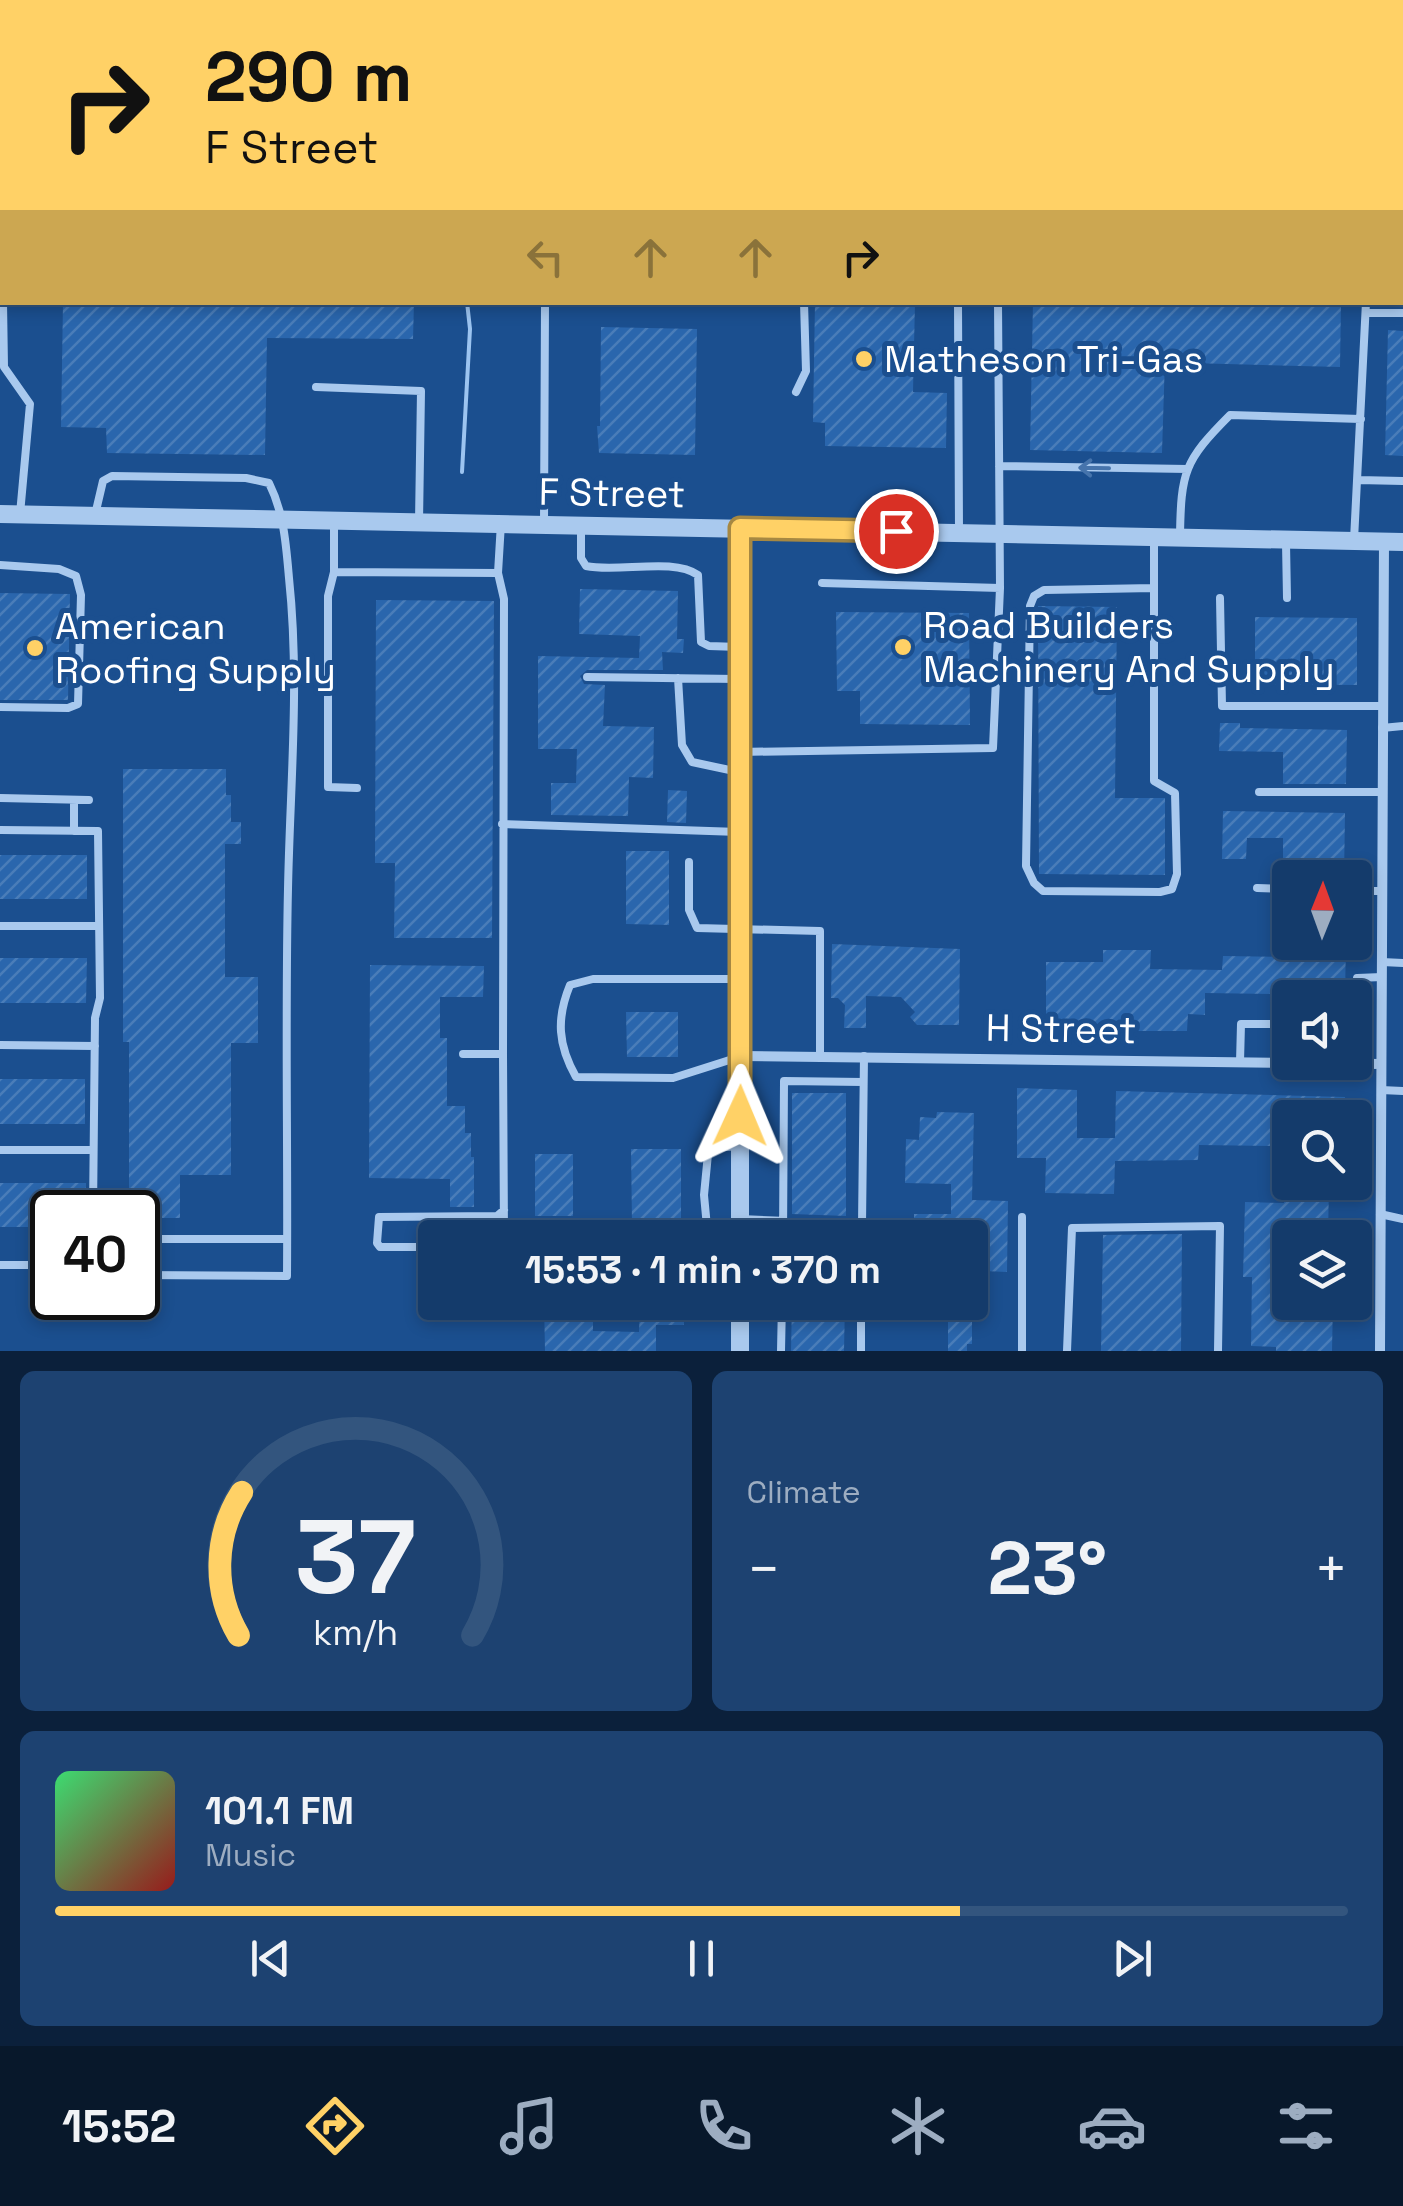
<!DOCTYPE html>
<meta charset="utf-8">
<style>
:root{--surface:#143b6b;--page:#1d4271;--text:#f1f3f6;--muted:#9dadc1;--line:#33557e;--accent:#ffd166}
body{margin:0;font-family:"Space Grotesk",sans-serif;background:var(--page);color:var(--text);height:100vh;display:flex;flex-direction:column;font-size:38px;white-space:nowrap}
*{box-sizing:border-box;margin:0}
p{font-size:32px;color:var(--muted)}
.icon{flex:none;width:55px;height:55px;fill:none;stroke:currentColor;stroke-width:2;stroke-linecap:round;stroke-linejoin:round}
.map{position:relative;height:1351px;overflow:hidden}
.side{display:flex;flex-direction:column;gap:20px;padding:20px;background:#0b203b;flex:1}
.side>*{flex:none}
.banner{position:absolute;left:0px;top:0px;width:1405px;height:305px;box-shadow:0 5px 15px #0003,0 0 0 2px var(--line);background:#ffd166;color:#111;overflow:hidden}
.needle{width:65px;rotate:1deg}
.controls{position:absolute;left:1272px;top:860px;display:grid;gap:20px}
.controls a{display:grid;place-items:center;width:100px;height:100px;border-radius:10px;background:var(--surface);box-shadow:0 5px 15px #0003,0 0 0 2px var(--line);font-size:50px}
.speed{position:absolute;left:30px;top:1190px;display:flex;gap:20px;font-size:50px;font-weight:700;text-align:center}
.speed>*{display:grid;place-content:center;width:130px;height:130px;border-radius:50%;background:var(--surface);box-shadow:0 5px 15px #0003,0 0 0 2px var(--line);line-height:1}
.speed .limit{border:5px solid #111;border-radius:15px;background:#fff;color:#111}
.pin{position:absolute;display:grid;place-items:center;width:85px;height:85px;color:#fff;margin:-42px;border:5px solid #fff;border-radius:50%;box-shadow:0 2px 10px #0007}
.me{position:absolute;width:110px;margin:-55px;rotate:1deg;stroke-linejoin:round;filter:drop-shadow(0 0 8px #0008)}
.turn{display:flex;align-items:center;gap:35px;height:210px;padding:0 40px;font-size:45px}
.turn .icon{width:130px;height:130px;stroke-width:2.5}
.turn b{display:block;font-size:70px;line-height:85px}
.lanes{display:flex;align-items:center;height:95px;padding:0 40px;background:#0003;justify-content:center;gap:50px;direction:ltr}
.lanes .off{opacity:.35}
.big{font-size:75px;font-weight:700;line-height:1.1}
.side .card{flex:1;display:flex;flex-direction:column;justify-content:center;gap:15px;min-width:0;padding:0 35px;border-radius:15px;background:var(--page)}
.side .dial{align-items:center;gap:0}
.dial svg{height:260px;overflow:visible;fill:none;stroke:var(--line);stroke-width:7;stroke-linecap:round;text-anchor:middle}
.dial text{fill:var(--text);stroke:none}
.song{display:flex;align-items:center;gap:30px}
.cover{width:120px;height:120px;border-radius:15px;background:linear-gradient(135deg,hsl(140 70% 55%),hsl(0 70% 35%))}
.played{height:10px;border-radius:5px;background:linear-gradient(90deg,var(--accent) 70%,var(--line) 70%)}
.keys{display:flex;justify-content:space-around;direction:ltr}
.heat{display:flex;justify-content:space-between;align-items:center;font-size:55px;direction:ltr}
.side .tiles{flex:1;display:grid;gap:20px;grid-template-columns:1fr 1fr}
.card:last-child{grid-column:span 2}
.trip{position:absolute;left:418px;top:1220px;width:570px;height:100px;border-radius:10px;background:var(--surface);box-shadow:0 5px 15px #0003,0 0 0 2px var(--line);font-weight:700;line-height:100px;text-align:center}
.tab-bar{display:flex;height:160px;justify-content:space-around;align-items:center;background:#08182b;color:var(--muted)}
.tab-bar .icon{width:70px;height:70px}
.tab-bar .on{color:var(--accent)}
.tab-bar b{font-size:45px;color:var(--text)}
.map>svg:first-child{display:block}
</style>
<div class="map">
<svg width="1403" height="1351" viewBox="0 0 1403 1351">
<defs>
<pattern id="building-hatch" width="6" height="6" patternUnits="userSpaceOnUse" patternTransform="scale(2.5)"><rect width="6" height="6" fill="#2a66ad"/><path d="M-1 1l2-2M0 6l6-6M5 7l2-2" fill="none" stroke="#4a7db9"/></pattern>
</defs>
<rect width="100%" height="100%" fill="#1b4f8f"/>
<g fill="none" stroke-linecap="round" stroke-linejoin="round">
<!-- stream -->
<path stroke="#9cc4f0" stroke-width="4" d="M462,472L470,329L467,302"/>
</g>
<!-- building -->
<path fill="url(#building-hatch)" d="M63,302H414L413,339L267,338L265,455L107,453L106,428L61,427Z
M815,302H915L913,392L947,393L946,448L825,446V423L813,422Z
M1033,302H1341L1340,367L1190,363V359L1165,358L1162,453L1030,450Z
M601,327L697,329L695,455L599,453L597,426H600Z
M1388,330L1403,331V456L1385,455Z
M580,589L678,591L677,639H684L683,653L662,652L663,670H587L580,676L584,684L605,685L603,726L654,727L653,778L629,777L628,816L551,815V783H576L577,749H538V656L639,658L640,636L579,634Z
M0,593L70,594L68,700H0Z
M376,600L494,601L492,938H394L395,863H375Z
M1038,606L1117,607L1115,798H1165V875L1039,874Z
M836,612L969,613L970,725L860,724V691H837Z
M1255,617L1357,618V685L1255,684Z
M1220,723H1240V728L1347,730L1346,784H1283V752L1219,751Z
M123,769H226V795H231V822H241V844H225V977H258V1043H231V1175H180V1218H138V1212H129V1042H123Z
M668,790L687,791L686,823L667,822Z
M1223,811L1345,813L1344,878H1283V838H1247L1246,859H1222Z
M626,851H669V925L626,924Z
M0,855H87V899H0Z
M1299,942H1346L1345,995L1205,993V1015L1188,1014L1187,1031H1100V1024H1046V962H1103V950H1151L1150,969L1222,970L1223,956L1299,957Z
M832,944L960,949L959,1025H917L910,1017L915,1012L901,997L866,996V1028H844L845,1005L838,998H831Z
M0,958H87L86,1003H0Z
M370,965L484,966L483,997H440V1038H447V1106H465V1133H471V1157H474V1207H450V1179L369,1178Z
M626,1012H678V1057H627Z
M0,1079H85V1124H0Z
M1017,1088L1077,1090V1138H1115L1116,1091L1345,1097L1344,1118H1280L1279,1146L1199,1145L1198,1160L1115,1161L1114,1194L1045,1193L1046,1158H1017Z
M792,1093H846V1216L792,1214Z
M937,1112L974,1113L972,1200L1008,1201L1007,1272L984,1271L983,1295H970V1238L914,1233V1214H951V1184L905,1183L906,1139L919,1140L920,1117L936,1118Z
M1279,1145H1290V1164H1279Z
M631,1149H681V1224H632Z
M535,1154H573V1216H535Z
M1284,1182H1329L1328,1238H1290V1302H1333L1332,1351H1276V1347L1251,1346L1252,1277H1243L1245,1202L1284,1203Z
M0,1183H86V1212H52V1227H0Z
M1182,1234L1181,1351H1101L1103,1235Z
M544,1302H593V1331L639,1332L640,1302H684V1325H656V1351H545Z
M792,1302H845L844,1351H791Z
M908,1302H977V1319H972V1344H967V1351H948V1319L908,1318Z"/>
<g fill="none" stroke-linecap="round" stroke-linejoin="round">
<!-- path -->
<path stroke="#a9c9ee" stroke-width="2.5" stroke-dasharray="5 8" stroke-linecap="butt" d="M0,65H2
M0,91H2
M1402,194H1403"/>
<!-- service -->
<path stroke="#a9c9ee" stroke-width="8" d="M2,225V250
M1402,245H1403
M3,302L4,367L30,404L20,514
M958,302L959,532
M1366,313H1403
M316,387L421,391L419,522
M796,392L806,371L804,302
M999,466L1188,469
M1358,480L1403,481
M95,515L103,481L112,476L246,478L269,483C284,513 286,544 289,578C300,682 290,786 288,889C285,1018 288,1147 287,1276L138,1275
M334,520V572L498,573L501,523
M544,524L545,302
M581,525V558L586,566C618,573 673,557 698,575L701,642L709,646L739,647
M1180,536C1181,472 1184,461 1230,415L1361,419
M1154,540V781L1175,793L1177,874L1172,889L1160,892L1043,891L1034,883L1026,866L1030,606L1034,596L1044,590L1154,588
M1354,540L1366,302
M1286,543L1287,598
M0,565L59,569L76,576L81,595L78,704L68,708L0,707
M334,572L328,596V787L357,788
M822,583L1000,588
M1220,598L1222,706H1383
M587,677L737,679
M678,678L682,745L692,762L739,772
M1382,728L1403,726
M739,752L993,748L1000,588L998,302
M1259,792H1382
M0,798L89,800
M502,824L739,832
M0,830L98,831L100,998L95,1018L93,1212
M74,831V800
M689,862V910L697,928L820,931V1055
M1257,888L1290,889
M1355,891H1382
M0,926H99
M1382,962L1403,963
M1355,1024L1357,978L1382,977
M0,1045L95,1046
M463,1054H503L504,599L498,573
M503,1054L504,1238
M739,1057L673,1078L576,1077C558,1045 556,1019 570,985L593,979H740
M1240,1062L1241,1024H1290
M1381,1090L1403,1091
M738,1146L715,1148L708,1154L704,1195L707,1227L715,1232L740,1233
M0,1150H93
M1380,1214L1403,1219
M740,1219L862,1224L864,1056
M783,1238L784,1081L863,1082
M138,1239H287
M435,1247H380L377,1243L379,1217L497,1216L504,1210
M0,1265H52
M614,1304V1302
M701,1317V1302
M781,1351L782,1302
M861,1351V1302
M1022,1351V1217
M1067,1351L1072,1228L1220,1226L1218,1351"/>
<!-- minor -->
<path stroke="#a9c9ee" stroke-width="10" d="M741,1056L1380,1064
M1380,1351L1384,542"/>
<!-- tertiary -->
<path stroke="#a9c9ee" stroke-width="18" d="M0,514L1403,542
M740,1238V528
M740,1351V1302"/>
<!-- rail -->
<path stroke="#fff" stroke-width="4" stroke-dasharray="18 8" stroke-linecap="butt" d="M0,108H2
M1402,131H1403
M1402,182H1403"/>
</g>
<!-- one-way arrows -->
<defs><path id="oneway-shaft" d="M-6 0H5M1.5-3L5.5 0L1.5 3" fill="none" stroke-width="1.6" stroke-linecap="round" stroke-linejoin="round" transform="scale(2.5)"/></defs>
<use stroke="#4674ac" href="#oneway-shaft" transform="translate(1094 468) rotate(-179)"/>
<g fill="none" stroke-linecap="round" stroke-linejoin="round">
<!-- route casing -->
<g stroke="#a68842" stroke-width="25">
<path id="route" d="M740,1116V528L896,531"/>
</g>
<!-- route -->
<use href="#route" stroke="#ffd166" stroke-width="18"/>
</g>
<!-- markers -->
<g fill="#ffd166" stroke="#1b4f8f" stroke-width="4">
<circle cx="864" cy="359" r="10"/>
<circle cx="903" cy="647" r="10"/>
<circle cx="35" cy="648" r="10"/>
</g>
<g text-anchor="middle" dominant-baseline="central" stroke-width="10" stroke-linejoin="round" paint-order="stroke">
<!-- poi labels -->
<g font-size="38" fill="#fff" stroke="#1b4f8f" text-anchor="start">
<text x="884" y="359">Matheson Tri-Gas</text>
<text x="923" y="625">Road Builders<tspan x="923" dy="44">Machinery And Supply</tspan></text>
<text x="55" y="626">American<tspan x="55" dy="44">Roofing Supply</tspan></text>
</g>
<!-- street labels -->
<g font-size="38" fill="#fff" stroke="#1b4f8f">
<text transform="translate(612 493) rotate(1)">F Street</text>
<text transform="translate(1061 1029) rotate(1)">H Street</text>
</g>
</g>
</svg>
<div class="controls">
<a><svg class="needle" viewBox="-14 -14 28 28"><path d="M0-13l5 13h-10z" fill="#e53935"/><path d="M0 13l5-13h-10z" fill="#9dadc1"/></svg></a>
<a><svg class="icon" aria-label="sound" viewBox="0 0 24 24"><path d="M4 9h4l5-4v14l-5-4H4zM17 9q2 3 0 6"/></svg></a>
<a><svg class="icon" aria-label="search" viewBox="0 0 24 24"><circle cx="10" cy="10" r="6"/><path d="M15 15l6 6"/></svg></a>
<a><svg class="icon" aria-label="layers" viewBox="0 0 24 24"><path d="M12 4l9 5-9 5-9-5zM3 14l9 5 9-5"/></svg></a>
</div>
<div class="speed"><div class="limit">40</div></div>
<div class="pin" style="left:896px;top:531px;background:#d93025"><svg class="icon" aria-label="arrive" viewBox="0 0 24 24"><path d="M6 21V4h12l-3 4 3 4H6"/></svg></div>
<svg class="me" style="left:740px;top:1116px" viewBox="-20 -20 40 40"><path d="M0-17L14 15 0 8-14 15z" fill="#ffd166" stroke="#fff" stroke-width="4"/></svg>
<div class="trip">15:53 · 1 min · 370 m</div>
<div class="banner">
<div class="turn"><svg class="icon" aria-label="right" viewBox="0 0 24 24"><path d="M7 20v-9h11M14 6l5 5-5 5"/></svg><div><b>290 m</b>F Street</div></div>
<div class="lanes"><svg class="icon off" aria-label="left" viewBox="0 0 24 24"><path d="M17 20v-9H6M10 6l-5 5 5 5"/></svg><svg class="icon off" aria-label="ahead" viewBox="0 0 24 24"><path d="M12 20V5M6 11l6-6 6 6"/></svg><svg class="icon off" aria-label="ahead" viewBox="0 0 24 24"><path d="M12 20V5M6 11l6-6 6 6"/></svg><svg class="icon" aria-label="right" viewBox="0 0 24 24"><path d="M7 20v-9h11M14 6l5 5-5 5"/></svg></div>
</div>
</div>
<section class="side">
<div class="tiles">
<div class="card dial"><svg viewBox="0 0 100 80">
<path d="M14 69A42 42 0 1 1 86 69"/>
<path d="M14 69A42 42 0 0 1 15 25" stroke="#ffd166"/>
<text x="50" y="56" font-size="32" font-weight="700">37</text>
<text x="50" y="72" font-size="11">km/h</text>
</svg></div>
<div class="card"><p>Climate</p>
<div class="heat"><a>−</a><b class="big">23°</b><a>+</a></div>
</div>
<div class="card">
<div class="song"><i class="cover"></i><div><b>101.1 FM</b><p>Music</p></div></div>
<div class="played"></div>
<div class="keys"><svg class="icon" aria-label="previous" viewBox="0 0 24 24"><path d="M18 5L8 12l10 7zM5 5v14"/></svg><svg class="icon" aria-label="pause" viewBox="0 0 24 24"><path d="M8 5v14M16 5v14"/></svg><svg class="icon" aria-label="next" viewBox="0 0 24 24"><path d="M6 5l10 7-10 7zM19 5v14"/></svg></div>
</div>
</div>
</section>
<nav class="tab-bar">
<b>15:52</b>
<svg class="icon on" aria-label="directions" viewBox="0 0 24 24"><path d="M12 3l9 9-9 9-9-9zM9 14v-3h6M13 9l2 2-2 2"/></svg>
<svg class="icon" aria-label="music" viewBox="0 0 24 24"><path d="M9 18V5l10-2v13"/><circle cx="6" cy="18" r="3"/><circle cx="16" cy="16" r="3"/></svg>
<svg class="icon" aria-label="phone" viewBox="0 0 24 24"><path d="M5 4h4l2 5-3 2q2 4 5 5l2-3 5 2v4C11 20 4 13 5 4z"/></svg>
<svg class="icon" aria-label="climate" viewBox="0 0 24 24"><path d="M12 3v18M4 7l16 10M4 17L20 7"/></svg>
<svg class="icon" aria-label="car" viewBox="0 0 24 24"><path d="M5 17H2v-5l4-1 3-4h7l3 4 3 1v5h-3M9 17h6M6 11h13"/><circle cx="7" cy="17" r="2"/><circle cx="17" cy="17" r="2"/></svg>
<svg class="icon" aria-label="filters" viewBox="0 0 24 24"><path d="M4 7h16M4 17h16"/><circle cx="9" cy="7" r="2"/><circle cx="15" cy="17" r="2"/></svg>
</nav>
